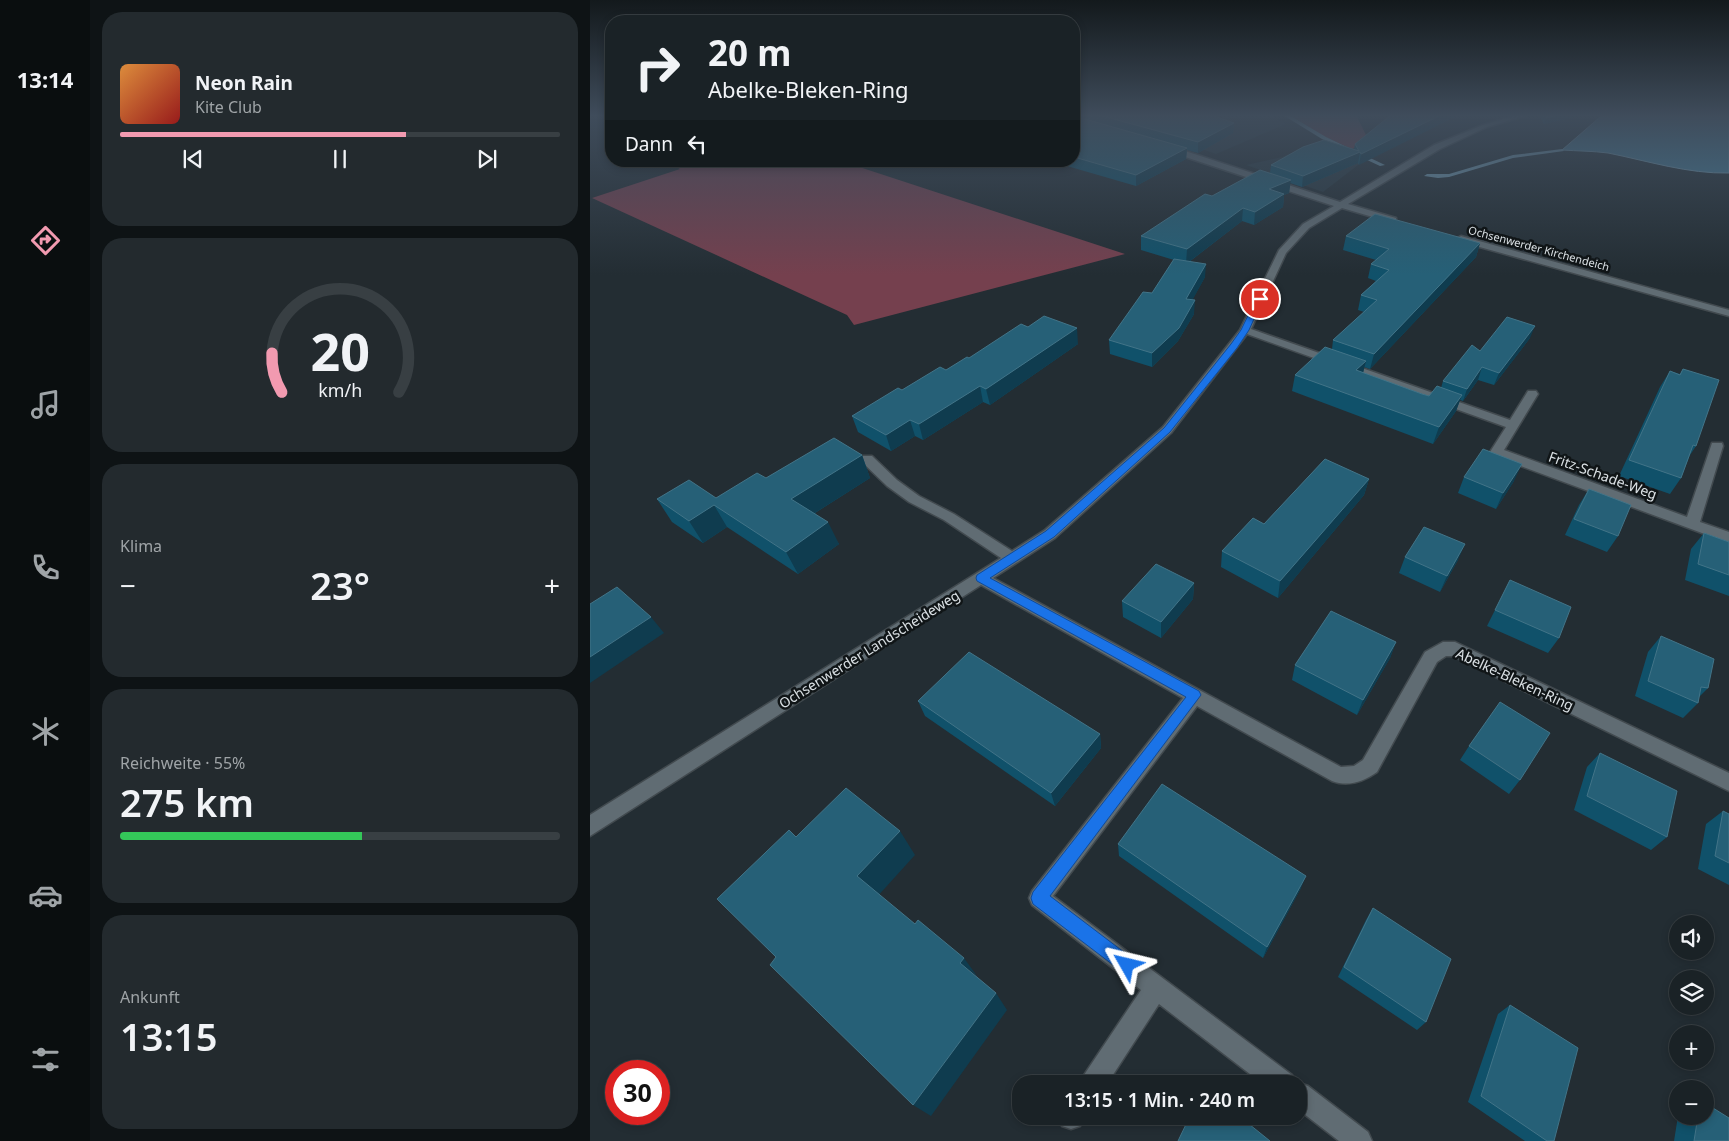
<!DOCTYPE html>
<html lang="de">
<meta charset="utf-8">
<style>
:root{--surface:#1a2226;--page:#232a2e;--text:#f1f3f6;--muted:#9fa4a7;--line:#383f43;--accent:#f29ab0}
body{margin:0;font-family:"Noto Sans",sans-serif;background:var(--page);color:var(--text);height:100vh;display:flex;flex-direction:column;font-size:19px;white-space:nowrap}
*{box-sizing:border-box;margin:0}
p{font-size:16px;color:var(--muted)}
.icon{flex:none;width:28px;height:28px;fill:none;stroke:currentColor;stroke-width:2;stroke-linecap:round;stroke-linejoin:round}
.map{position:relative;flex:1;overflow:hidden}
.drawer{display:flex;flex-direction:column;gap:12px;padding:12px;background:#0e1315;width:500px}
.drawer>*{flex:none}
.banner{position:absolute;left:15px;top:15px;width:475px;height:152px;border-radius:20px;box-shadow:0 2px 8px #0003,0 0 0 1px var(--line);background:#1a2226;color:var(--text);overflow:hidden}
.fabs{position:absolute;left:1079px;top:915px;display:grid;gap:10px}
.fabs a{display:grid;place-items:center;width:45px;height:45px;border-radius:50%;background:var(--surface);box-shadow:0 2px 8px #0003,0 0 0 1px var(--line);font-size:25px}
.speed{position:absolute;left:15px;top:1060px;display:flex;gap:10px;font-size:25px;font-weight:700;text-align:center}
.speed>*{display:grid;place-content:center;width:65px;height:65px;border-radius:50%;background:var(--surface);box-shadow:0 2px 8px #0003,0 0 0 1px var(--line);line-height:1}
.speed .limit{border:8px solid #d22;background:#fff;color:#111}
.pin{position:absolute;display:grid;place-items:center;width:42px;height:42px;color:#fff;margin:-21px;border:2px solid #fff;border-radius:50%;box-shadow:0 1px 5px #0007}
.me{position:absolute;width:55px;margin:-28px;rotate:307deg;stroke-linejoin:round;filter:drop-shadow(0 0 4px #0008)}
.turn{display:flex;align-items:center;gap:18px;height:105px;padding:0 20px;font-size:22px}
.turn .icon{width:65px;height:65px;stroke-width:2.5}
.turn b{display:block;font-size:35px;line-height:42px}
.then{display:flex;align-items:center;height:48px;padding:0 20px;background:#0003;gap:10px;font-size:19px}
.big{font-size:38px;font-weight:600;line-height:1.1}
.drawer .card{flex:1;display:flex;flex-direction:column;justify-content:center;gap:8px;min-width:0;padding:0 18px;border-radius:20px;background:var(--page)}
.drawer .dial{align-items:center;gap:0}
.dial svg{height:130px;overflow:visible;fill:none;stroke:var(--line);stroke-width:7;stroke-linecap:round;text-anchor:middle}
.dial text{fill:var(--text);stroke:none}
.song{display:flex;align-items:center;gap:15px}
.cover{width:60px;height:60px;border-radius:8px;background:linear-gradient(135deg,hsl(30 70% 55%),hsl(0 70% 35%))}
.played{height:5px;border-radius:2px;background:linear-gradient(90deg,var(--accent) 65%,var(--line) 65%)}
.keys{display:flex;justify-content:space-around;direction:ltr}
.heat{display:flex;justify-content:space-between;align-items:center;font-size:28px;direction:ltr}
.charge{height:8px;border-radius:4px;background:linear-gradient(90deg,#34c759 55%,var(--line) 0)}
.trip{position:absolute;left:422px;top:1075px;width:295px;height:50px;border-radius:20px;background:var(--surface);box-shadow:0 2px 8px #0003,0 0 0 1px var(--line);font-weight:600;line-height:50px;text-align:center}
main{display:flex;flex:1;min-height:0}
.tab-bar{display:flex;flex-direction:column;width:90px;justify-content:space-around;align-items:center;background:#0a0e0f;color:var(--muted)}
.tab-bar .icon{width:35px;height:35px}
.tab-bar .on{color:var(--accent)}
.tab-bar b{font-size:22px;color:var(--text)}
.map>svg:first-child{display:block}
</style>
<main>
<nav class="tab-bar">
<b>13:14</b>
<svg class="icon on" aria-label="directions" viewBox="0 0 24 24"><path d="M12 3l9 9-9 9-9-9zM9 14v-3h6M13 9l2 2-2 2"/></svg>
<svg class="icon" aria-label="music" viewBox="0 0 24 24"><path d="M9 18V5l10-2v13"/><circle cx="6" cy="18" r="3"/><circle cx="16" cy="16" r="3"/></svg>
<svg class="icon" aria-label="phone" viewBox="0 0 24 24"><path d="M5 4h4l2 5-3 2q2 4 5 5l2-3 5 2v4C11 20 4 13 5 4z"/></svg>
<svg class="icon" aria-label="climate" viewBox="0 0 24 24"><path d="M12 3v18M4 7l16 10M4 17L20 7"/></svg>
<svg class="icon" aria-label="car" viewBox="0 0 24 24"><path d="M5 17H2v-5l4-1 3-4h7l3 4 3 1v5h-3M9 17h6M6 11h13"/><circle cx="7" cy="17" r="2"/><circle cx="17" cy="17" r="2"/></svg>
<svg class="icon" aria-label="filters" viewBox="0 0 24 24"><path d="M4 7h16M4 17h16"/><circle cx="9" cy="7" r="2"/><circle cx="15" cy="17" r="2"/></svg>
</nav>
<section class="drawer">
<div class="card">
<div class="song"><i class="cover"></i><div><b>Neon Rain</b><p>Kite Club</p></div></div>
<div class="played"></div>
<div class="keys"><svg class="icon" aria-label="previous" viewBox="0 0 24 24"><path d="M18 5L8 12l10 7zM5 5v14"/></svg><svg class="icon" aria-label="pause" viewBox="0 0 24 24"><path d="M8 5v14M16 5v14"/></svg><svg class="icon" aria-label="next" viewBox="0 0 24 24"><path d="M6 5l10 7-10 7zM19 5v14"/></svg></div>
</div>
<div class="card dial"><svg viewBox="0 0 100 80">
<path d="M14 69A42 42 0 1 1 86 69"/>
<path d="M14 69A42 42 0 0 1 8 45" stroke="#f29ab0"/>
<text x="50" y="56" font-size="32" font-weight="700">20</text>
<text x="50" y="72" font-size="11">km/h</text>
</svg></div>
<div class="card"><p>Klima</p>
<div class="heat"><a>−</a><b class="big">23°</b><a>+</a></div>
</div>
<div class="card"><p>Reichweite · 55%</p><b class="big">275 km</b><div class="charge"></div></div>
<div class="card"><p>Ankunft</p><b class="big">13:15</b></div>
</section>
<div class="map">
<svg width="1139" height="1141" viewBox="0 0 1139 1141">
<rect width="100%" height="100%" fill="#232d33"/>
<!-- built -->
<path fill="#283841" d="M639,115H680L696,124L626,154L600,145L592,132Z
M730,141L772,162L733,192L656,165L692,157Z"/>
<!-- green -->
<path fill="#75404e" d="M700,115H766L778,139L774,145L762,149L733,136Z
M76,161H251L535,254L264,325L257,315L2,198L90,169Z"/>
<!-- water -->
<path fill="#457f9c" stroke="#729cb2" d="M1024,115H1139V173C1098,174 1058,161 1018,153C1003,151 987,151 972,150L1010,117Z"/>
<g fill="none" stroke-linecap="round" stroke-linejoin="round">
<!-- stream -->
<path fill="#729cb2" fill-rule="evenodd" d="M693,115H699L736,137L795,165L790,166L732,139Z
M972,149L974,151L923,158L859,177L848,178L834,176L837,174H859L923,155Z"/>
<!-- minor casing -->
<g stroke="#424a4f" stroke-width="3">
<path id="minor" d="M926,115H938L897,127L850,149L758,204L806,218V222H800L752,208L719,228L696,253L661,329L920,420L938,391H946L948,394L914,450L1097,517L1121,446L1122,443H1132L1133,446L1110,522L1139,532V543L901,455L900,452L916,427L657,334L581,433L465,538L403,578L751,767L764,766L773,760L835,652L853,642H865L1139,773V791L863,656H856L847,662L787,772C773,782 758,787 742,781L607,706L463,896L702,1075L705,1084H673L569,1004L517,1084H491L494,1075L551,990L442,905L439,898L442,891L593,698L391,585L0,836V815L411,558L354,520L319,502L297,486L272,462L271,459L272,456H282L307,480L329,496L364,514L422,551L455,530L573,427L650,330L689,250L713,224L744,206L574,150V146H580L750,202L844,145L893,125Z
M871,236L1139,310V316L868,241L866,239Z
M709,1083L718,1086L778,1132L782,1141H749L709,1110V1084H707Z
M469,1116H493V1117L490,1126L481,1129L472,1126Z"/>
</g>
<!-- minor -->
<use href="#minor" fill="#606c73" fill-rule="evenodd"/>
</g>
<!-- wall -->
<path fill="#10516a" d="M484,115H621L644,123L643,133L608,153L597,150L596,159L546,186L477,166L467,161H484Z
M801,115L769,165L768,163L712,187L700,183L699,193L694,195L693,207L664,225L652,221L599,262L615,277L602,300L604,314L588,341L562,367L520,354L519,340L562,293L584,260L551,250V236L622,196L680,173L681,165L764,149L765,144Z
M949,115H993L954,124Z
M756,236L890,243L886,257L780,369L774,367L773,373L832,394L839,396L851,388L853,381L890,351L940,338L904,385L888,380L873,401L870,400L866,411L843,444L702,391L705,375L742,349L743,340L774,312L768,310L771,295L786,281L778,278L781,264L786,260L753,250Z
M488,344L400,405L393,402L333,440L325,436L301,451L268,432L262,416L312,390L356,370L379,358Z
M1093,369L1106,446L1100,455L1091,478L1080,494L1029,476L1070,387L1080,371L1090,374Z
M272,455L280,478L225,513L249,544L208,574L137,527L113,543L82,522L67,499L126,498L176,478Z
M874,477L924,481L906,509L868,493Z
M779,479L774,495L688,598L631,567L632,551L674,524Z
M999,489L1028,536L1017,552L975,535L989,505Z
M1114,533L1139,542V596L1095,580L1101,549Z
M815,557L868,560L850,592L809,573Z
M920,580L969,638L958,653L897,626Z
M604,583L603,599L571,638L533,617L532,601Z
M1071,636L1118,688L1109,697L1108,703L1093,718L1045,696L1058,652Z
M806,642L800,658L767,715L702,680L705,665Z
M328,701L510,734L511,748L465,806L335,716Z
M879,746L930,780L919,794L870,760Z
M1010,753L1077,837L1061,850L984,810L997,767Z
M1133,811L1139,814V885L1108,869L1116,824Z
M528,844L711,888L673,958L529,856Z
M783,908L836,1022L827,1030L748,977L776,920Z
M920,1005L964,1141H935L878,1102L908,1014Z
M1088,1116H1115L1139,1141H1084Z"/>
<!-- shaded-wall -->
<path fill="#0f3c4f" d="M851,115H869L769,165L771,154Z
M968,115H993L954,124L956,118Z
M644,123L643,133L608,153V142Z
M597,148L596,159L546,186V175Z
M770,152L768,163L712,187L713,176Z
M701,180L699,193L694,195L693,207L664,225L665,212L679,189Z
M653,208L652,221L596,264L597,249Z
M890,243L886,257L780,369L784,354Z
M616,264L615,277L596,312V299Z
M605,300L604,314L588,341L562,367V353Z
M945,326L940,338L904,385L909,373Z
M487,328L488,344L400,405L396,389Z
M776,361L772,377L766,370Z
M892,367L888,380L873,401L877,389Z
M390,386L393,402L333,440L329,424Z
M872,395L866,411L843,444L849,427Z
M320,420L325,436L301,451L296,435Z
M272,455L280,478L212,521L201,499Z
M932,464L924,481L906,509L913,493Z
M779,479L774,495L688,598L690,581Z
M124,505L137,527L113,543L99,521Z
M238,522L249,544L208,574L196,552Z
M875,544L868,560L850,592L857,576Z
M604,583L603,599L571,638V622Z
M61,617L74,633L0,683V657Z
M806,642L800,658L767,715L773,700Z
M510,734L511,748L465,806L461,793Z
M310,831L325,855L286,898L267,876Z
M716,876L711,888L673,958L677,947Z
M374,958L387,976L370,963Z
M406,993L417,1010L341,1116L323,1105Z"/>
<!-- building -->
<path fill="#266077" stroke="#427488" d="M509,115H621L644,123L608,142Z
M801,115H851L771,154L770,152L713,176L681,165L713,147L734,140L769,151L765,144Z
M954,115H968L956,118Z
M484,116L597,148L546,175L484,157Z
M670,170L701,180L679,189L694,194L665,212L653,208L597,249L551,236L615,194L622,196Z
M785,214L890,243L784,354L743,340L787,300L771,295L799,270L781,264L799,249L756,236Z
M584,259L616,264L596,299L605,300L589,328L562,353L519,340L553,292L562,293Z
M454,316L487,328L396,389L390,386L329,424L320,420L296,435L262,416L308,388L312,390L350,367L356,370L377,357L379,358L431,324L438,327Z
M917,317L945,326L909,373L892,367L877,389L853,381L882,345L890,351Z
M735,347L776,361L766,370L832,394L839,396L847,386L872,395L849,427L705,375Z
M1093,369L1129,380L1106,446L1103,445L1091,478L1039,460L1080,371L1090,375Z
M244,438L272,455L201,499L238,522L196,552L124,505L99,521L67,499L99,480L126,498L167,473L176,478Z
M893,449L932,464L913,493L874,477Z
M735,459L779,479L690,581L632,551L663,518L674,524Z
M999,489L1041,505L1028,536L984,519Z
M834,527L875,544L857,576L815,557Z
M1114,533L1139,542V575L1108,564Z
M566,564L604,583L571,622L532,601Z
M920,580L981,607L969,638L905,610Z
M27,587L61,617L0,657V604Z
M741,611L806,642L773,700L705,665Z
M1071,636L1124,659L1118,688L1111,687L1108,703L1058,681Z
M379,652L510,734L461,793L328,701Z
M910,702L960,733L930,780L879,746Z
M1010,753L1087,791L1077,837L997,796Z
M572,784L716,876L677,947L528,844Z
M256,788L310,831L267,876L325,924L328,920L374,958L370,963L406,993L323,1105L180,965L186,957L127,899L199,830L206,837Z
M1133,811L1139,814V863L1125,856Z
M783,908L861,959L836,1022L754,967Z
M920,1005L988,1048L964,1141H957L891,1096Z
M1115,1103L1139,1118V1141H1104L1108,1116H1115Z
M600,1116H649L680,1141H588Z"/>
<!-- sky -->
<linearGradient id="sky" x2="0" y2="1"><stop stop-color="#13191c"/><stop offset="0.42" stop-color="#3f4c5b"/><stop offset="1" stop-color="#3f4c5b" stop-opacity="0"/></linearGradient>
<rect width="1139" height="275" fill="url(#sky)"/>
<!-- route -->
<path fill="#1a73e8" stroke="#114b97" d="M667,297L673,299L659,330L647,348L580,432L464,537L400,578L609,691L611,695L460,896L543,959L545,965L543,971L537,974L531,971L443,904L441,898L443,892L596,697L387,581L386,578L387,575L456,531L574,428L641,344L651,330Z"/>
<g text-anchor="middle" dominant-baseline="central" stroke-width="5" stroke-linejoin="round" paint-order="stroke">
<!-- far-street labels -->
<g font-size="11" fill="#dae0e4" stroke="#101517">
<text transform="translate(949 248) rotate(15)">Ochsenwerder Kirchendeich</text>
</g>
<!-- street labels -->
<g font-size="14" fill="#dae0e4" stroke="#101517">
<text transform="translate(1013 475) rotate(20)">Fritz-Schade-Weg</text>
<text transform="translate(279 649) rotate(-32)">Ochsenwerder Landscheideweg</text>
<text transform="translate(925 679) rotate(25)">Abelke-Bleken-Ring</text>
</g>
</g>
</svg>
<div class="fabs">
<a><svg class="icon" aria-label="sound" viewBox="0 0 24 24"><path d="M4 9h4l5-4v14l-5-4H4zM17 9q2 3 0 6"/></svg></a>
<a><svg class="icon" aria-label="layers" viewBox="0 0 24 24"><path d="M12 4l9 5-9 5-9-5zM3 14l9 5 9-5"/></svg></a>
<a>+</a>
<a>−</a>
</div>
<div class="speed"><div class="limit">30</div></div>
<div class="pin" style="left:670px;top:299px;background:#d93025"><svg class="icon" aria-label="arrive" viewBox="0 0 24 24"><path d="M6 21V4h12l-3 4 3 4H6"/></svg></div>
<svg class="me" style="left:537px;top:965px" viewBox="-20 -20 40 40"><path d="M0-17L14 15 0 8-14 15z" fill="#1a73e8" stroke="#fff" stroke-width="4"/></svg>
<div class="trip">13:15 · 1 Min. · 240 m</div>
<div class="banner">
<div class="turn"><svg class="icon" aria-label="right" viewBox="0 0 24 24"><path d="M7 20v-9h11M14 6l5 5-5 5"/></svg><div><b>20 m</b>Abelke-Bleken-Ring</div></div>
<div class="then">Dann<svg class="icon" aria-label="left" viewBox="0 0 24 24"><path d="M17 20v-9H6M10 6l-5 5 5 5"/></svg></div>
</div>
</div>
</main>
